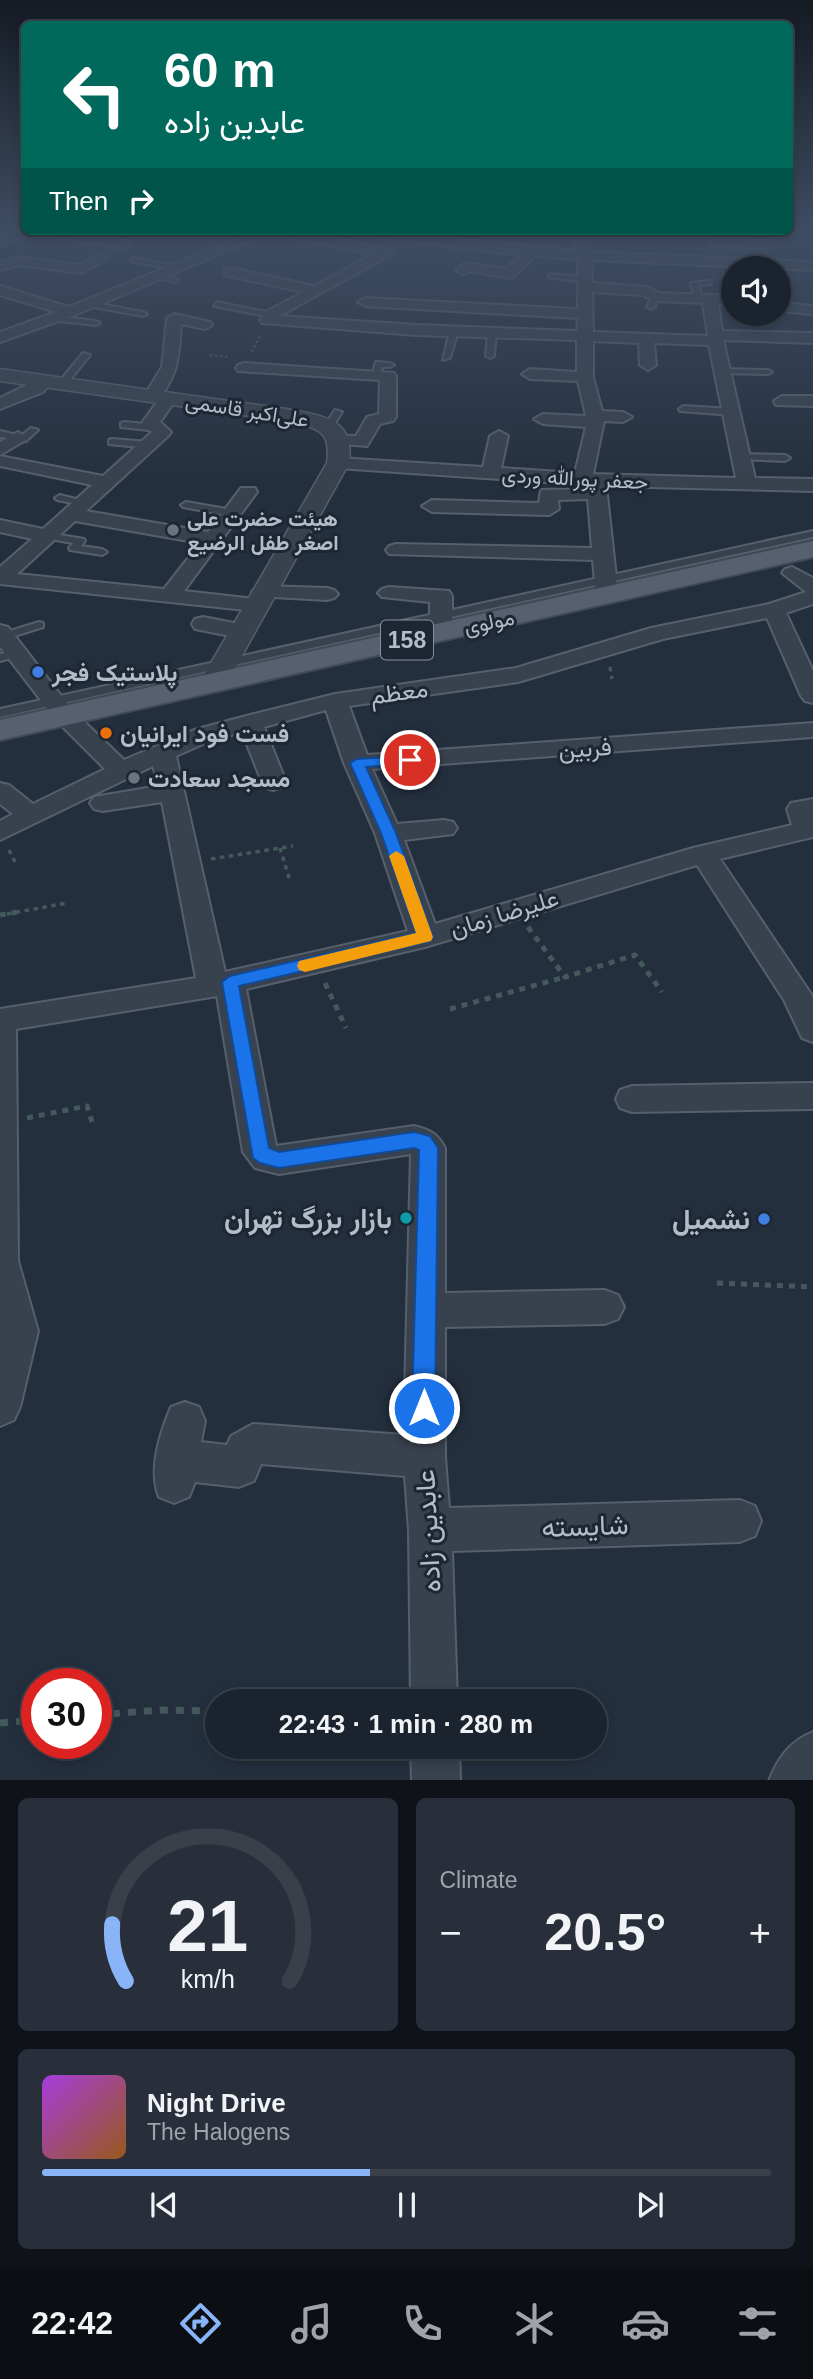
<!DOCTYPE html>
<meta charset="utf-8">
<style>
:root{--surface:#1b232e;--page:#282f3a;--text:#f1f3f6;--muted:#a0a4aa;--line:#39404a;--accent:#8ab4f8}
body{margin:0;font-family:Arial,Vazirmatn,sans-serif;background:var(--page);color:var(--text);height:100vh;display:flex;flex-direction:column;font-size:26px;white-space:nowrap}
*{box-sizing:border-box;margin:0}
p{font-size:23px;color:var(--muted)}
.icon{flex:none;width:38px;height:38px;fill:none;stroke:currentColor;stroke-width:2;stroke-linecap:round;stroke-linejoin:round}
.map{position:relative;height:1780px;overflow:hidden}
.drawer{display:flex;flex-direction:column;gap:18px;padding:18px;background:#0f1319;flex:1}
.drawer>*{flex:none}
.hud{position:absolute;left:21px;top:21px;width:772px;height:214px;border-radius:10px;box-shadow:0 4px 10px #0003,0 0 0 2px var(--line);background:#00695c;color:#fff;overflow:hidden}
.buttons{position:absolute;left:721px;top:256px;display:grid;gap:14px}
.buttons a{display:grid;place-items:center;width:70px;height:70px;border-radius:50%;background:var(--surface);box-shadow:0 4px 10px #0003,0 0 0 2px var(--line);font-size:35px}
.speed{position:absolute;left:21px;top:1668px;display:flex;gap:14px;font-size:35px;font-weight:700;text-align:center}
.speed>*{display:grid;place-content:center;width:91px;height:91px;border-radius:50%;background:var(--surface);box-shadow:0 4px 10px #0003,0 0 0 2px var(--line);line-height:1}
.speed .limit{border:10px solid #d22;background:#fff;color:#111}
.pin{position:absolute;display:grid;place-items:center;width:60px;height:60px;color:#fff;margin:-30px;border:4px solid #fff;border-radius:50%;box-shadow:0 2px 7px #0007}
.me{position:absolute;width:77px;margin:-38px;rotate:0deg;stroke-linejoin:round;filter:drop-shadow(0 0 5px #0008)}
.turn{display:flex;align-items:center;gap:24px;height:147px;padding:0 28px;font-size:32px}
.turn .icon{width:91px;height:91px;stroke-width:2.5}
.turn b{display:block;font-size:49px;line-height:60px}
.then{display:flex;align-items:center;height:66px;padding:0 28px;background:#0003;gap:14px;font-size:26px}
.big{font-size:52px;font-weight:700;line-height:1.1}
.drawer .tile{flex:1;display:flex;flex-direction:column;justify-content:center;gap:10px;min-width:0;padding:0 24px;border-radius:10px;background:var(--page)}
.drawer .dial{align-items:center;gap:0}
.dial svg{height:182px;overflow:visible;fill:none;stroke:var(--line);stroke-width:7;stroke-linecap:round;text-anchor:middle}
.dial text{fill:var(--text);stroke:none}
.song{display:flex;align-items:center;gap:21px}
.cover{width:84px;height:84px;border-radius:10px;background:linear-gradient(135deg,hsl(280 70% 55%),hsl(30 70% 35%))}
.played{height:7px;border-radius:4px;background:linear-gradient(90deg,var(--accent) 45%,var(--line) 45%)}
.keys{display:flex;justify-content:space-around;direction:ltr}
.heat{display:flex;justify-content:space-between;align-items:center;font-size:38px;direction:ltr}
.drawer .tiles{flex:1;display:grid;gap:18px;grid-template-columns:1fr 1fr}
.tile:last-child{grid-column:span 2}
.trip{position:absolute;left:205px;top:1689px;width:402px;height:70px;border-radius:35px;background:var(--surface);box-shadow:0 4px 10px #0003,0 0 0 2px var(--line);font-weight:700;line-height:70px;text-align:center}
.tabs{display:flex;height:112px;justify-content:space-around;align-items:center;background:#0b0e12;color:var(--muted)}
.tabs .icon{width:49px;height:49px}
.tabs .current{color:var(--accent)}
.tabs b{font-size:32px;color:var(--text)}
.map>svg:first-child{display:block}
</style>
<div class="map">
<svg width="813" height="1781" viewBox="0 0 813 1781">
<rect width="100%" height="100%" fill="#242f3e"/>
<g fill="none" stroke-linecap="round" stroke-linejoin="round">
<!-- service casing -->
<g stroke="#565f6c" stroke-width="4">
<path id="service" d="M133,258L177,266L180,268L177,270L131,261Z
M158,274L177,279L178,280L175,282L156,277Z
M550,274L585,278L588,280L585,282L548,277Z
M709,281L711,284L698,285L703,299L696,301L691,283Z
M652,295L659,297L655,307L651,309L647,307Z
M91,302L143,312L147,314L143,316L88,306Z
M217,302L271,313L275,315L271,317L214,306Z
M53,316L96,321L100,323L96,325L50,320V316Z
M454,329L458,331L450,358L443,360L450,331Z
M492,331L496,333L494,356L490,358L486,356L488,333Z
M83,353L90,355L65,386H59V382Z
M376,362L390,363L394,365L390,367H382L380,375L376,377L372,375Z
M723,369L768,370L772,372L768,374L720,373V369Z
M683,406L732,409L736,412L732,415L680,411L679,409Z
M335,410L342,412L331,429H325L324,427Z
M124,422L157,425L161,428L157,431L121,427V423Z
M31,428L38,430L26,441L0,437V431L21,436Z
M112,439L149,442L153,445L149,448L109,444V440Z
M741,454L785,455L790,458L785,461L738,459V455Z
M60,495L88,502L83,505L57,500L55,498Z
M186,502L232,510L237,513L232,516L183,507L181,505Z
M813,531V537L0,717V709Z
M48,533L84,539L85,541L81,546L102,549L107,552L102,555L70,550L69,548L73,543L44,538L43,536Z
M39,622L43,623V627L8,638H0V634Z
M18,650L22,651V655L0,661V654Z"/>
</g>
<!-- minor casing -->
<g stroke="#565f6c" stroke-width="4">
<path id="minor" d="M47,233C67,233 115,232 131,244L124,248L53,237Z
M251,233H269L75,315L0,342V332L56,312L0,295V286L69,307Z
M278,233H305L387,249L394,253L279,316L416,325L577,331L578,318L365,306L358,302L365,298L578,309V259L535,256L513,277L508,278L472,271L463,274L456,270L465,263L505,269L521,255L373,237L367,233H401L577,251L571,233H584L591,252L813,262V270L592,260V283L647,287L659,293L733,296V304H718L722,331L813,333V343L723,340L755,478L813,479V491L606,486L618,595L614,599H600L596,595L593,560L389,554L386,550L389,546L396,544L592,548L588,499L558,500L559,509L549,515L432,512L422,506L432,500L539,503L541,490L588,489L587,485L338,468L329,463L338,458L483,467L490,436L499,431L508,436L501,468L575,473L586,427L543,424L534,419L543,414L586,416L578,381L530,379L522,374L530,369L577,372V340L416,335L262,323L260,320L266,312L303,292L225,275V269L230,268L314,286L374,254L284,237ZM592,292L643,295L655,301L703,303L708,336L593,332ZM593,341L639,343L640,365L648,370L656,365L654,343L709,345L736,478L593,474L604,421L623,422L632,417L623,412L602,411L593,377Z
M715,239L769,240L776,244L769,248L710,246L708,243Z
M100,254L107,258L105,261L81,273L19,265L0,270V262L19,257L79,265Z
M779,303L813,306V314L779,311Z
M174,314L210,322L212,325L205,329L181,324C178,358 180,371 158,400H146L144,396L162,367L167,318Z
M244,363L394,373L396,376V417L393,421L380,424L367,446L332,443L329,439L332,435L356,436L367,417L379,414L380,380L238,371L236,368L238,365Z
M43,377L51,382L43,392L0,409V398Z
M169,393L177,398L160,422L171,432L168,436L86,511L208,532L241,488H255L257,492L184,591L255,599L263,600L266,605L263,610L255,611L0,584V567L32,539L0,532V520L43,529L92,485L0,466V456L103,476L152,432L142,423L163,394ZM75,521L200,543L164,589L17,574Z
M782,396H813V406L776,405L774,401Z
M18,432L27,437L24,441L0,455V442Z
M792,567L813,578V604L786,613L813,671V703L805,701L801,696L767,618L663,639L518,682L349,706L367,755L813,723V737L372,769L397,824L444,820L453,822L457,828L453,834L404,840L435,924L693,848L792,825L787,809L791,803L813,799V837L720,859L813,997V1042L802,1038L784,1000L697,865L425,947L246,989L276,1146L414,1126C430,1130 437,1133 445,1148V1293L605,1290L618,1295L624,1307L618,1319L605,1324L445,1327V1457L449,1508L740,1500L755,1506L761,1521L755,1536L740,1542L452,1551L457,1701H411L409,1530L405,1476L261,1464L254,1481L239,1487L195,1482L189,1497L174,1503L159,1497C148,1470 160,1433 171,1407L185,1402L199,1407L205,1421L201,1442L227,1445L231,1436L253,1424L404,1435L411,1154L279,1174L255,1168L243,1152L217,996L16,1029L18,1261L38,1331L20,1407L14,1420L0,1426V1009L196,978L162,802L103,811L94,809L90,803L94,797L159,786L153,766L0,840V821L13,814L0,804V783L9,785L33,804L105,769L56,720L0,647V625L8,627L72,710L124,760L194,730L250,715L335,694L516,668L651,628L769,604L806,592L782,573L785,569ZM326,710L344,763L375,833L408,931L225,972L176,756L212,740L242,732L264,787L273,790L282,787L286,782L264,727Z
M263,586L327,588L334,590L338,594L334,598L327,600L256,596L252,592L256,588Z
M389,587L449,591L452,596V632L449,637H433L430,632V602L382,597L378,593L382,589Z
M203,617L249,626L252,631L249,636L241,638L195,629L192,624L195,619Z
M813,1083V1109L632,1112L620,1108L616,1099L620,1090L632,1086Z
M813,1732V1781H769C778,1758 790,1741 813,1732Z
M411,1746H459L460,1781H412Z"/>
</g>
<!-- tertiary casing -->
<g stroke="#565f6c" stroke-width="3">
<path id="tertiary" d="M9,233H31L0,248V237Z
M0,369L286,409C322,416 355,417 349,463L224,688L214,691L204,688L200,682L327,463C332,428 315,428 286,421L0,381Z"/>
</g>
<!-- primary casing -->
<g stroke="#414a57" stroke-width="4">
<path id="primary" d="M813,541V557L0,740V720Z"/>
</g>
<!-- path-far3 -->
<path stroke="#44595c" stroke-width="2.5" stroke-dasharray="2.5 2.5" stroke-linecap="butt" d="M252,352L260,335
M210,355L230,357"/>
<!-- path-far2 -->
<path stroke="#44595c" stroke-width="3.5" stroke-dasharray="4.5 4.5" stroke-linecap="butt" d="M610,667L612,679
M280,848L290,881
M9,850L15,862
M211,859L293,846
M7,914L67,903"/>
<!-- path-far1 -->
<path stroke="#44595c" stroke-width="5" stroke-dasharray="6 6" stroke-linecap="butt" d="M0,915L17,912
M528,927L565,977L635,955L662,992
M325,983L346,1028
M450,1009L565,977
M27,1118L87,1106L93,1125
M717,1283L813,1287"/>
<!-- path -->
<path stroke="#44595c" stroke-width="7" stroke-dasharray="8 8" stroke-linecap="butt" d="M96,1715L160,1710L217,1711
M0,1723L37,1720"/>
<!-- service -->
<use href="#service" fill="#38414e" fill-rule="evenodd"/>
<!-- minor -->
<use href="#minor" fill="#38414e" fill-rule="evenodd"/>
<!-- tertiary -->
<use href="#tertiary" fill="#38414e" fill-rule="evenodd"/>
<!-- primary -->
<use href="#primary" fill="#56606e" fill-rule="evenodd"/>
</g>
<!-- sky -->
<linearGradient id="sky" x2="0" y2="1"><stop stop-color="#141a22"/><stop offset="0.48" stop-color="#3f4d63"/><stop offset="1" stop-color="#3f4d63" stop-opacity="0"/></linearGradient>
<rect width="813" height="483" fill="url(#sky)"/>
<!-- route -->
<path fill="#1a73e8" stroke="#114b97" stroke-width="2" d="M410,756L415,757V763L366,767L396,833L433,937L431,941L239,986L269,1148L279,1152L414,1132L430,1136L438,1148L435,1408L432,1416L424,1419L416,1416L412,1408L419,1150L414,1148L279,1168L260,1163L253,1158L222,982L230,976L416,933L381,833L350,763L357,759Z"/>
<!-- slow -->
<path fill="#f59e0b" d="M396,851L404,856L433,937L431,941L305,972L299,970L297,966L299,961L416,933L389,856Z"/>
<!-- markers -->
<g fill="#6b7280" stroke="#1d2633" stroke-width="2.5">
<circle cx="173" cy="530" r="7"/>
<circle cx="134" cy="778" r="7"/>
</g>
<g fill="#3f7fe0" stroke="#1d2633" stroke-width="2.5">
<circle cx="38" cy="672" r="7"/>
<circle cx="764" cy="1219" r="7"/>
</g>
<circle fill="#e8710a" stroke="#1d2633" stroke-width="2.5" cx="106" cy="733" r="7"/>
<circle fill="#0f9aa8" stroke="#1d2633" stroke-width="2.5" cx="406" cy="1218" r="7"/>
<g text-anchor="middle" dominant-baseline="central" stroke-width="6" stroke-linejoin="round" paint-order="stroke">
<!-- far-street labels -->
<g font-size="21" fill="#b4bcc9" stroke="#1d2633">
<text transform="translate(247 410) rotate(9)">علی‌اکبر قاسمی</text>
<text transform="translate(575 478) rotate(3)">جعفر پورالله وردی</text>
<text transform="translate(489 622) rotate(-12)">مولوی</text>
</g>
<!-- far-poi labels -->
<g font-size="21" font-weight="bold" fill="#b4bcc9" stroke="#1d2633" text-anchor="start">
<text x="187" y="518">هیئت حضرت علی<tspan x="187" dy="24">اصغر طفل الرضیع</tspan></text>
</g>
<!-- shield labels -->
<rect fill="#1d2633" stroke="#878f9c" stroke-width="2" x="381" y="620.5" width="52" height="39" rx="5"/>
<g font-size="23" font-weight="bold" fill="#b4bcc9">
<text x="407" y="640">158</text>
</g>
<!-- poi labels -->
<g font-size="24" font-weight="bold" fill="#b4bcc9" stroke="#1d2633" text-anchor="start">
<text x="52" y="672">پلاستیک فجر</text>
<text x="120" y="733">فست فود ایرانیان</text>
<text x="148" y="778">مسجد سعادت</text>
</g>
<!-- street labels -->
<g font-size="24" fill="#b4bcc9" stroke="#1d2633">
<text transform="translate(399 692) rotate(-8)">معظم</text>
<text transform="translate(585 748) rotate(-4)">فربین</text>
<text transform="translate(504 913) rotate(-17)">علیرضا زمان</text>
</g>
<!-- near-poi labels -->
<g font-size="28" font-weight="bold" fill="#b4bcc9" stroke="#1d2633" text-anchor="end">
<text x="392" y="1218">بازار بزرگ تهران</text>
<text x="750" y="1219">نشمیل</text>
</g>
<!-- near-street labels -->
<g font-size="28" fill="#b4bcc9" stroke="#1d2633">
<text transform="translate(585 1526) rotate(-2)">شایسته</text>
<text transform="translate(428 1531) rotate(-93)">عابدین زاده</text>
</g>
</g>
</svg>
<div class="buttons">
<a><svg class="icon" aria-label="sound" viewBox="0 0 24 24"><path d="M4 9h4l5-4v14l-5-4H4zM17 9q2 3 0 6"/></svg></a>
</div>
<div class="speed"><div class="limit">30</div></div>
<div class="pin" style="left:410px;top:760px;background:#d93025"><svg class="icon" aria-label="arrive" viewBox="0 0 24 24"><path d="M6 21V4h12l-3 4 3 4H6"/></svg></div>
<svg class="me" style="left:424px;top:1408px" viewBox="-20 -20 40 40"><circle r="17" fill="#1a73e8" stroke="#fff" stroke-width="3"/><path d="M0-11L8 9 0 5-8 9z" fill="#fff"/></svg>
<div class="trip">22:43 · 1 min · 280 m</div>
<div class="hud">
<div class="turn"><svg class="icon" aria-label="left" viewBox="0 0 24 24"><path d="M17 20v-9H6M10 6l-5 5 5 5"/></svg><div><b>60 m</b>عابدین زاده</div></div>
<div class="then">Then<svg class="icon" aria-label="right" viewBox="0 0 24 24"><path d="M7 20v-9h11M14 6l5 5-5 5"/></svg></div>
</div>
</div>
<section class="drawer">
<div class="tiles">
<div class="tile dial"><svg viewBox="0 0 100 80">
<path d="M14 69A42 42 0 1 1 86 69"/>
<path d="M14 69A42 42 0 0 1 8 44" stroke="#8ab4f8"/>
<text x="50" y="56" font-size="32" font-weight="700">21</text>
<text x="50" y="72" font-size="11">km/h</text>
</svg></div>
<div class="tile"><p>Climate</p>
<div class="heat"><a>−</a><b class="big">20.5°</b><a>+</a></div>
</div>
<div class="tile">
<div class="song"><i class="cover"></i><div><b>Night Drive</b><p>The Halogens</p></div></div>
<div class="played"></div>
<div class="keys"><svg class="icon" aria-label="previous" viewBox="0 0 24 24"><path d="M18 5L8 12l10 7zM5 5v14"/></svg><svg class="icon" aria-label="pause" viewBox="0 0 24 24"><path d="M8 5v14M16 5v14"/></svg><svg class="icon" aria-label="next" viewBox="0 0 24 24"><path d="M6 5l10 7-10 7zM19 5v14"/></svg></div>
</div>
</div>
</section>
<nav class="tabs">
<b>22:42</b>
<svg class="icon current" aria-label="directions" viewBox="0 0 24 24"><path d="M12 3l9 9-9 9-9-9zM9 14v-3h6M13 9l2 2-2 2"/></svg>
<svg class="icon" aria-label="music" viewBox="0 0 24 24"><path d="M9 18V5l10-2v13"/><circle cx="6" cy="18" r="3"/><circle cx="16" cy="16" r="3"/></svg>
<svg class="icon" aria-label="phone" viewBox="0 0 24 24"><path d="M5 4h4l2 5-3 2q2 4 5 5l2-3 5 2v4C11 20 4 13 5 4z"/></svg>
<svg class="icon" aria-label="climate" viewBox="0 0 24 24"><path d="M12 3v18M4 7l16 10M4 17L20 7"/></svg>
<svg class="icon" aria-label="car" viewBox="0 0 24 24"><path d="M5 17H2v-5l4-1 3-4h7l3 4 3 1v5h-3M9 17h6M6 11h13"/><circle cx="7" cy="17" r="2"/><circle cx="17" cy="17" r="2"/></svg>
<svg class="icon" aria-label="filters" viewBox="0 0 24 24"><path d="M4 7h16M4 17h16"/><circle cx="9" cy="7" r="2"/><circle cx="15" cy="17" r="2"/></svg>
</nav>
